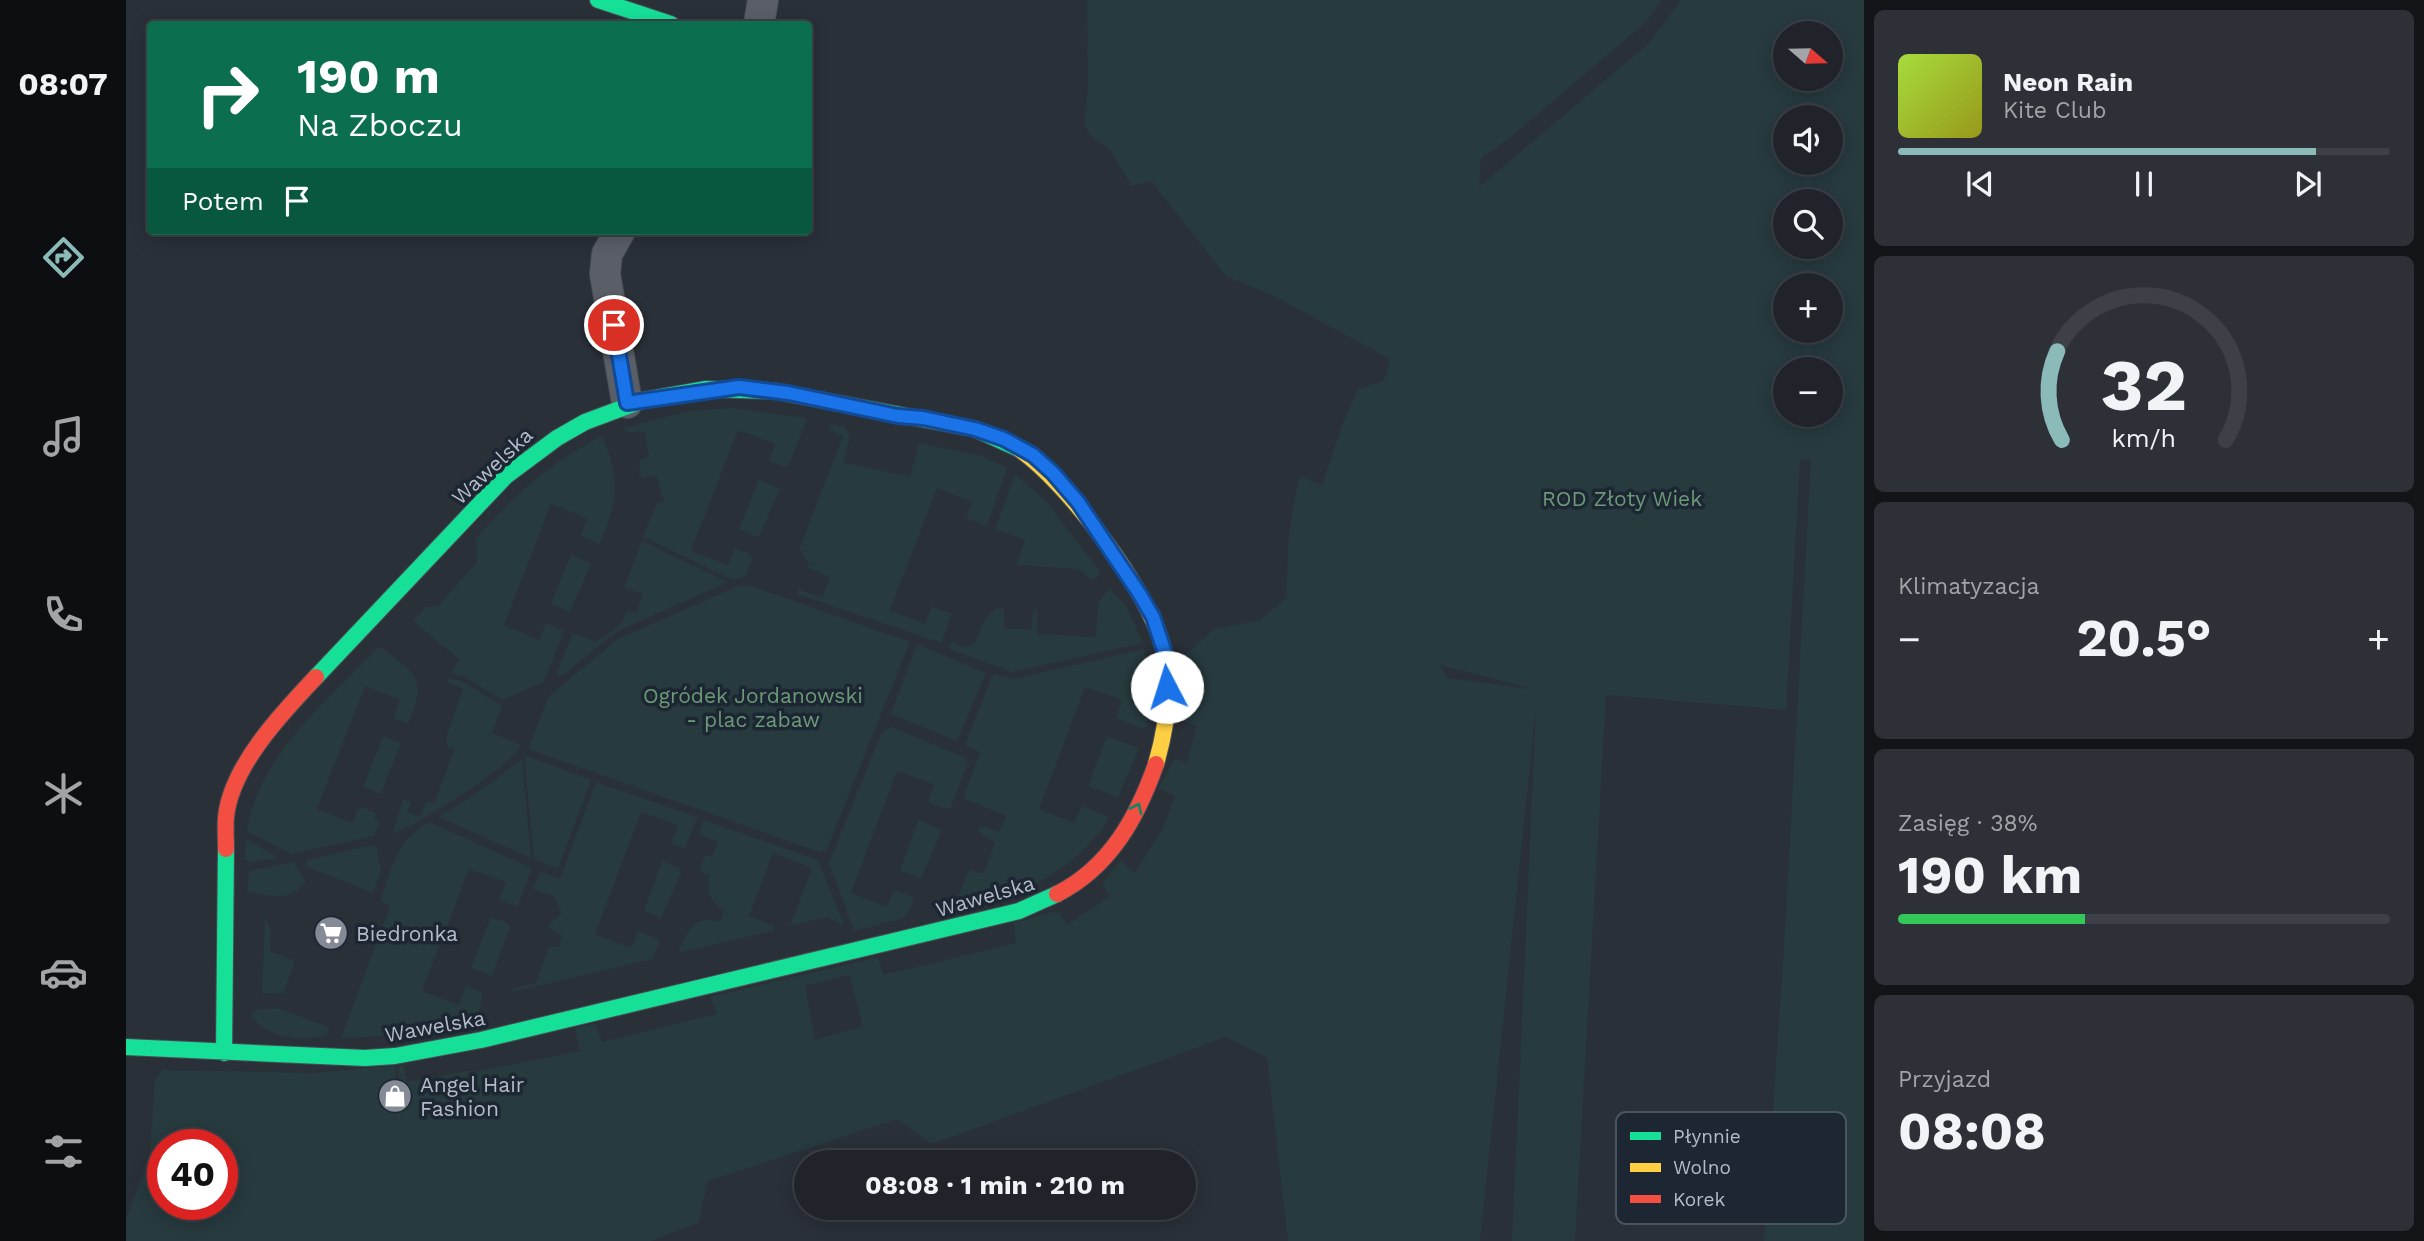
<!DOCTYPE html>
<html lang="pl">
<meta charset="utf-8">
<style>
:root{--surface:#20242a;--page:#2d3036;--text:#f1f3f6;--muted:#a2a4a8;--line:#3d4147;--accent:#8bbbb9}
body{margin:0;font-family:"Work Sans",sans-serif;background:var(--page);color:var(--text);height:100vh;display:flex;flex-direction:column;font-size:26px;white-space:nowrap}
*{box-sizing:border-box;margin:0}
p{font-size:23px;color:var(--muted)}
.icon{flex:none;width:38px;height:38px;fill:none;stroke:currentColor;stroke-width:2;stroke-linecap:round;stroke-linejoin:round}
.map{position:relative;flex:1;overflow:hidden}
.details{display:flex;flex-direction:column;gap:10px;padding:10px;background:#121417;width:560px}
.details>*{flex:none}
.guide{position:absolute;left:21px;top:21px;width:665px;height:214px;border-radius:7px;box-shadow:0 4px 18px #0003,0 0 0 2px var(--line);background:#0b6e4f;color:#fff;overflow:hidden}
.needle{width:46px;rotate:110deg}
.controls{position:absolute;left:1647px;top:21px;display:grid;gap:14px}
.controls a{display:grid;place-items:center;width:70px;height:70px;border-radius:50%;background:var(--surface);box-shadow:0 4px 18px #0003,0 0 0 2px var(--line);font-size:35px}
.speed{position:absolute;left:21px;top:1129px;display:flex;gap:14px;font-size:35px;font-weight:700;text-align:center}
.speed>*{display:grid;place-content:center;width:91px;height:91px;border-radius:50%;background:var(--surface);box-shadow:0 4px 18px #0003,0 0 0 2px var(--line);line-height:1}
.speed .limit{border:10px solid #d22;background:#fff;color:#111}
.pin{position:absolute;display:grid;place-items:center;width:60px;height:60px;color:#fff;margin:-30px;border:4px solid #fff;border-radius:50%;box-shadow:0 2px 7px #0007}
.me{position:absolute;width:77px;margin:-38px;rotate:355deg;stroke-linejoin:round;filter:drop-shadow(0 0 5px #0008)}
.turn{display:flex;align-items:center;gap:24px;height:147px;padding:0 35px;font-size:32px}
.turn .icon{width:91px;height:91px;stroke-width:2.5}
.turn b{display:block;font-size:49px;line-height:60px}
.then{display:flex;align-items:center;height:66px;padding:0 35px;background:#0003;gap:14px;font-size:26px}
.big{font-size:52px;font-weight:700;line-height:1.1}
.details .widget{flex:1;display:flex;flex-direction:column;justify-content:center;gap:10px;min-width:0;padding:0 24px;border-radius:10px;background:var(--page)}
.details .dial{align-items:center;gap:0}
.dial svg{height:182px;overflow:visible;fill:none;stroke:var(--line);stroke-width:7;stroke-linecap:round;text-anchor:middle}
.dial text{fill:var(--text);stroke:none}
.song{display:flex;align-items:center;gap:21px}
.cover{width:84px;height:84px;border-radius:10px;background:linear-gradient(135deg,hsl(80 70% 55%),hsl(60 70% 35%))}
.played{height:7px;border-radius:4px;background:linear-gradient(90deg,var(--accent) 85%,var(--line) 85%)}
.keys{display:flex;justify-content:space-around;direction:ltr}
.heat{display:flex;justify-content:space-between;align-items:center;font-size:38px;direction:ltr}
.charge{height:10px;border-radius:5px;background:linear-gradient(90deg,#34c759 38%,var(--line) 0)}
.trip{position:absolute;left:668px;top:1150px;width:402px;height:70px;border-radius:35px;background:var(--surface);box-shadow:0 4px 18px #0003,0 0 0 2px var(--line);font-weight:700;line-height:70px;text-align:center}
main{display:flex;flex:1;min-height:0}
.tab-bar{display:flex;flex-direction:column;width:126px;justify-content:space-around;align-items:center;background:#0d0e11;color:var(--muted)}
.tab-bar .icon{width:49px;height:49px}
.tab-bar .on{color:var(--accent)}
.tab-bar b{font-size:32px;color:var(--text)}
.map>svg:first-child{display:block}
</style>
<main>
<nav class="tab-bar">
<b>08:07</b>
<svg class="icon on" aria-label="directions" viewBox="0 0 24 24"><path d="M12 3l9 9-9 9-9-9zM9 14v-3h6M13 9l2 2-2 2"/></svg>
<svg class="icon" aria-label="music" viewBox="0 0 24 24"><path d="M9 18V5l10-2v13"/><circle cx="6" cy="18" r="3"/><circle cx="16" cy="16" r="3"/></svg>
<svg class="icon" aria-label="phone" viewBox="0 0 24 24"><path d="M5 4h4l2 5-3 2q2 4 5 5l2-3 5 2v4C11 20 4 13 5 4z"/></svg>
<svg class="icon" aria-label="climate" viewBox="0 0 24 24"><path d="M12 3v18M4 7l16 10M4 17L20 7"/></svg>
<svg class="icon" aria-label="car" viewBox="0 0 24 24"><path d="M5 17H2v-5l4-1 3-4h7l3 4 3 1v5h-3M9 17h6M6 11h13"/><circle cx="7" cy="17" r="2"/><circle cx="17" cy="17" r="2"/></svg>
<svg class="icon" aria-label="filters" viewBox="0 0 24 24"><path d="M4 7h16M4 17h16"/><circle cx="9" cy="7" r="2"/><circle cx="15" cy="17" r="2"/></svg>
</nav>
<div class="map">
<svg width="1738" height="1241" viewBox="0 0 1738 1241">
<rect width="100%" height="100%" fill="#2a3038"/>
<!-- green -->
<path fill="#273a3e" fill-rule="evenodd" d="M961,0H1536L1520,22L1385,137L1355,158L1353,187L1523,43L1555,0H1738V1241H1638L1658,947L1685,460L1674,459L1660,710L1480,695L1449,1241H1386L1410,708L1354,1241H1162L1141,1058L1100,1037L806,1144L771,1119L582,1181L572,1223L525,1241H0V1220L24,1154L29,1079L37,1070L187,1073L268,1066L271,1085L252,1087L254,1104L276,1101L272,1066L278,1065L281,1082L341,1071L348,1072L454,1051L449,1028L469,1024L476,1042L591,1014L584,997L752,957L757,975L890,943L888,923L927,912L935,914L941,925L984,896L976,885L994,861L1009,872L1037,828L1049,796L1032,788L1049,759L1061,763L1071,726L1056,721L1060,697L1074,695L1073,666L1055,669L1054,660L1088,629L1134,620L1160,598L1163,534L1172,481L1176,477L1196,485L1215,428L1232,389L1258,381L1264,359L1148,296L1100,276L1025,181L1006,186L983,149L963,134L958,124L962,88ZM1659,33H1704V79H1659ZM1659,117H1704V163H1659ZM1659,201H1704V247H1659ZM1659,285H1704V331H1659ZM1659,369H1704V415H1659ZM1314,665L1403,688V689L1322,678ZM723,975L737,1026L689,1040L679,986ZM37,1144H96V1204H37Z
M608,408L679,418L680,422L663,465L659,467L643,461L649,444L612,430L565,551L602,565L609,548L624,554L626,559L620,576L607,580L517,537L531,503L538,501L530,475L517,478L513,475L514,460L523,456L518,431L503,433L497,428L564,411Z
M703,424L718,426L724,436L718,462L784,477L793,443L856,456L881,468L861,526L840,518L846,502L811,488L764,610L799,624L806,606L826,614L815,643L671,594L673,589L696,598L704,577L681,568L683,563L673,549L717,436L704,430Z
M477,436C494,485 493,495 474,544L455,536L461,518L425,504L378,625L413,640L420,623L436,630L437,634L418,682L376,700L339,677L324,673L334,660L287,621L300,607L312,606L351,562L350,538C390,495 423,462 477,436Z
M889,474L920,501L975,573L967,581L952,569L890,565L899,540L869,529Z
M633,479L654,489L633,537L613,530Z
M516,541L602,582L490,632L437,675H430L447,633L470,642L495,624L501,610L510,613L517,594L498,587Z
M445,554L465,564L444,612L425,604Z
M612,586H625L784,642L701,849L693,852L402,749L423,696L492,639Z
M984,588L1000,606L1017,643L886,672L823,649L826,641L839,647L848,644L859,619L870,609H878V628L905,629L907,610L912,611L911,634L970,637L972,602Z
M791,644L860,673L831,741L765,714Z
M251,648H257C293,678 301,677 282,724L267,718L274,700L239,686L191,809L226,823L233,806L250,813L248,819L254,821L248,836L165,854L121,831C132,755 202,701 251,648Z
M1018,649L1024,689L1021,726L1016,728L990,718L996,700L959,687L913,809L948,823L956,806L982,816L983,819C967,845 942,866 915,881L810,912L808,910L832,898L843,869L857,874L869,843L851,830L856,826L873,832L880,816L837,798L854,752L839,745L867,674L889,679Z
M322,678L336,681L376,706L366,733L395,745C387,765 289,827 266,834L277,799L285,802L281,812L294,817L300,801L308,803L328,750L322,747L320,738L337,688L321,682Z
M766,727L840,758L842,763L825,807L821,809L802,802L808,784L771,771L725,893L761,907L768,890L787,897L788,901L778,918L728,931L703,863L751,744L758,730Z
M257,736L275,743L255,794L237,787Z
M981,736L1011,747L1012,751L992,798L962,786Z
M398,755L465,780L432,869L408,859Z
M396,759L405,858L312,817L347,796Z
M470,782L571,817L559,849L545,844L552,825L515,812L469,934L505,948L512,931L534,940L527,959L385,992L387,988L410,983L423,947H433L436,936L421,926L436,913L428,896L407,889L414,871L434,879Z
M578,820L692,860L719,927L701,917L664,926L686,868L647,853L623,916L648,926L647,931L552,953C561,932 568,913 594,922L598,911C584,901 579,893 584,876L573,871L579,855L586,857L592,842L572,834Z
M792,820L814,829L815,832L795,879L774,871Z
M303,822L406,868L392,905L389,906L373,900L380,882L343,869L296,991L333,1005L340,986L356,992C357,999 354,1012 349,1017C334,1033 238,1037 215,1038L264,906L254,901C268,865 267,844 303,822Z
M120,839L152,857L124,863L119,859Z
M247,845L251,848L255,871L247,893L179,866L181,860Z
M536,861L554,868L555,873L535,918L518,911Z
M167,862L180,882C164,902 143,896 121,892L123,871Z
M139,917L145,931L144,951L169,961L157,993L136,994Z
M365,917L382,923L384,927L366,976L345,968Z
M151,1008L203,1027L201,1035C177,1042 139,1038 125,1015L129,1010Z"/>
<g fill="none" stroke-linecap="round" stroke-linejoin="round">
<!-- street casing -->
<g stroke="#484c53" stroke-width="32">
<path id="street" d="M633,24L637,0
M494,231L481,254L479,274L501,403"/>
</g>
<!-- fast casing -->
<g stroke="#484c53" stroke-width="18">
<path id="fast" d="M472,0L545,24
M190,677L380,476L431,438L459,422L518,400L580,389L648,391L849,429L893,449
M0,1047L239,1058L269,1056L355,1040L893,911L931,894
M98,1053L100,849"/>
</g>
<!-- slow casing -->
<g stroke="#484c53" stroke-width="18">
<path id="slow" d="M893,449C942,483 1022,590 1037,647C1047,686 1041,726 1030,764"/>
</g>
<!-- jam casing -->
<g stroke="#484c53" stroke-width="18">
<path id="jam" d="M100,849C100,839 99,827 100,817C105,766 157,712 190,677
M931,894C984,867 1011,818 1030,764"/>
</g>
<!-- street -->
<use href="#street" stroke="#5a5e66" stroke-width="30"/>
<!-- fast -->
<use href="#fast" stroke="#16e098" stroke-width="16"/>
<!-- slow -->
<use href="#slow" stroke="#ffcf43" stroke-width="16"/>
<!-- jam -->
<use href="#jam" stroke="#f24e42" stroke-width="16"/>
</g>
<!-- one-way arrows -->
<defs><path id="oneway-chevron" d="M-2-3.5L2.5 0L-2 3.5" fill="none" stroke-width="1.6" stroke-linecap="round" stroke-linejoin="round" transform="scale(1.75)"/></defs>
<use stroke="#1a8366" href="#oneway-chevron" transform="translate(1011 808) rotate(-65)"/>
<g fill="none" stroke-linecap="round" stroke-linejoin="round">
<!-- route casing -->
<g stroke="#114b97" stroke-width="18">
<path id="route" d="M488,325L501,403L613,387L662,393L772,416L797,418L849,429L878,439L907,455L927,473L952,502L1013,593L1027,617L1038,650L1041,687"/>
</g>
<!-- route -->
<use href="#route" stroke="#1a73e8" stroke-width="12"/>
</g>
<!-- icons -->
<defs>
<g id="supermarket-disc" transform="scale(1.75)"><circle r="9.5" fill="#848b96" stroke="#1d2633"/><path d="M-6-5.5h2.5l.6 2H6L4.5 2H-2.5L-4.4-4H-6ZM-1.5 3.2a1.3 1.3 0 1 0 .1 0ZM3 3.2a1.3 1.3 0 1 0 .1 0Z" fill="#fff"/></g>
<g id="shop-disc" transform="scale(1.75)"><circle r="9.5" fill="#848b96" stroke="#1d2633"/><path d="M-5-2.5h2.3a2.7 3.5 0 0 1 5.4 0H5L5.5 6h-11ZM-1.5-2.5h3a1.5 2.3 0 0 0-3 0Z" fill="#fff"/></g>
</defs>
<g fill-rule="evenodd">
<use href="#supermarket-disc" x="205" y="933"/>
<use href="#shop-disc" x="269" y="1096"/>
</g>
<g text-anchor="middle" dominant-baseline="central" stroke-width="7" stroke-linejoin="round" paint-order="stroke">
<!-- street labels -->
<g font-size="21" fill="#b4bcc9" stroke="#1d2633">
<text transform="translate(366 466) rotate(-43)">Wawelska</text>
<text transform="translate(859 896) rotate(-16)">Wawelska</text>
<text transform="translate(309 1026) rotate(-10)">Wawelska</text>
</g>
<!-- park labels -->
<g font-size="21" fill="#6b9a76" stroke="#1d2633">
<text x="1496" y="498">ROD Złoty Wiek</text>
<text x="627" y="695">Ogródek Jordanowski<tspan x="627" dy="24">- plac zabaw</tspan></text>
</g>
<!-- poi labels -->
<g font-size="21" fill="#b4bcc9" stroke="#1d2633" text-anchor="start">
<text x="230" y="933">Biedronka</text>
<text x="294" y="1084">Angel Hair<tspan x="294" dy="24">Fashion</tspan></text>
</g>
</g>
<!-- legend -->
<rect x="1490" y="1112" width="230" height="112" rx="10" fill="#1d2633" stroke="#4a5360" stroke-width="2"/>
<rect x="1504" y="1132" width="31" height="8" fill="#16e098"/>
<rect x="1504" y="1163" width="31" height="9" fill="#ffcf43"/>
<rect x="1504" y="1195" width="31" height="8" fill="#f24e42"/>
<g font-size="19" fill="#b4bcc9">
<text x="1547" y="1143">Płynnie</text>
<text x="1547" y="1174">Wolno</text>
<text x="1547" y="1206">Korek</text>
</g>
</svg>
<div class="controls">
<a><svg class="needle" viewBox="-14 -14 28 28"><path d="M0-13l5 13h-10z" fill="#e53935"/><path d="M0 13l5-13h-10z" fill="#a2a4a8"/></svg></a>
<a><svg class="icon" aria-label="sound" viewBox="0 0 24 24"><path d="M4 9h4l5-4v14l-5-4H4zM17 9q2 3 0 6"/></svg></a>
<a><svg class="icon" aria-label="search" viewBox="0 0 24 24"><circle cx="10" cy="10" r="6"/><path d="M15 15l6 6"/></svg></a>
<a>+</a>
<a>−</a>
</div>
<div class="speed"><div class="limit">40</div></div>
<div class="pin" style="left:488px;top:325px;background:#d93025"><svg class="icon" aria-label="arrive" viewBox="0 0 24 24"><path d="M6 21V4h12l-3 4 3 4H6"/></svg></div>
<svg class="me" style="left:1041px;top:687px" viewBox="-20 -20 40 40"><circle r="19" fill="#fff"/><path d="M0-13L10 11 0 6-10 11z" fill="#1a73e8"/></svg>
<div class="trip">08:08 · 1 min · 210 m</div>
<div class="guide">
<div class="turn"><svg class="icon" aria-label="right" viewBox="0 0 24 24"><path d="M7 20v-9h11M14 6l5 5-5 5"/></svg><div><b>190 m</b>Na Zboczu</div></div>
<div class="then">Potem<svg class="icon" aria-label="arrive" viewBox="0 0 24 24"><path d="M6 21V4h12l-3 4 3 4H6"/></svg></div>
</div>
</div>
<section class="details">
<div class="widget">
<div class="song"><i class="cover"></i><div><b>Neon Rain</b><p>Kite Club</p></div></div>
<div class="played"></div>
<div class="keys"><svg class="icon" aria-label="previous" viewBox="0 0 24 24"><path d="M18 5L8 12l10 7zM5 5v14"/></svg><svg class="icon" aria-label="pause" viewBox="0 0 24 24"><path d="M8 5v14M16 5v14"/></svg><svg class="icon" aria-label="next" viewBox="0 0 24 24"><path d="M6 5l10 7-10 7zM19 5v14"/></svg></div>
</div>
<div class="widget dial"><svg viewBox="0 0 100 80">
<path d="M14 69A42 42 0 1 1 86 69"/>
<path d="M14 69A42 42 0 0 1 12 30" stroke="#8bbbb9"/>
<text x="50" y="56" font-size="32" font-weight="700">32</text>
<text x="50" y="72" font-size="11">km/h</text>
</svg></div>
<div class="widget"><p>Klimatyzacja</p>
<div class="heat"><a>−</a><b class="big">20.5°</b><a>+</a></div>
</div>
<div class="widget"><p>Zasięg · 38%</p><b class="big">190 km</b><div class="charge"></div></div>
<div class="widget"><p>Przyjazd</p><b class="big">08:08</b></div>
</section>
</main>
